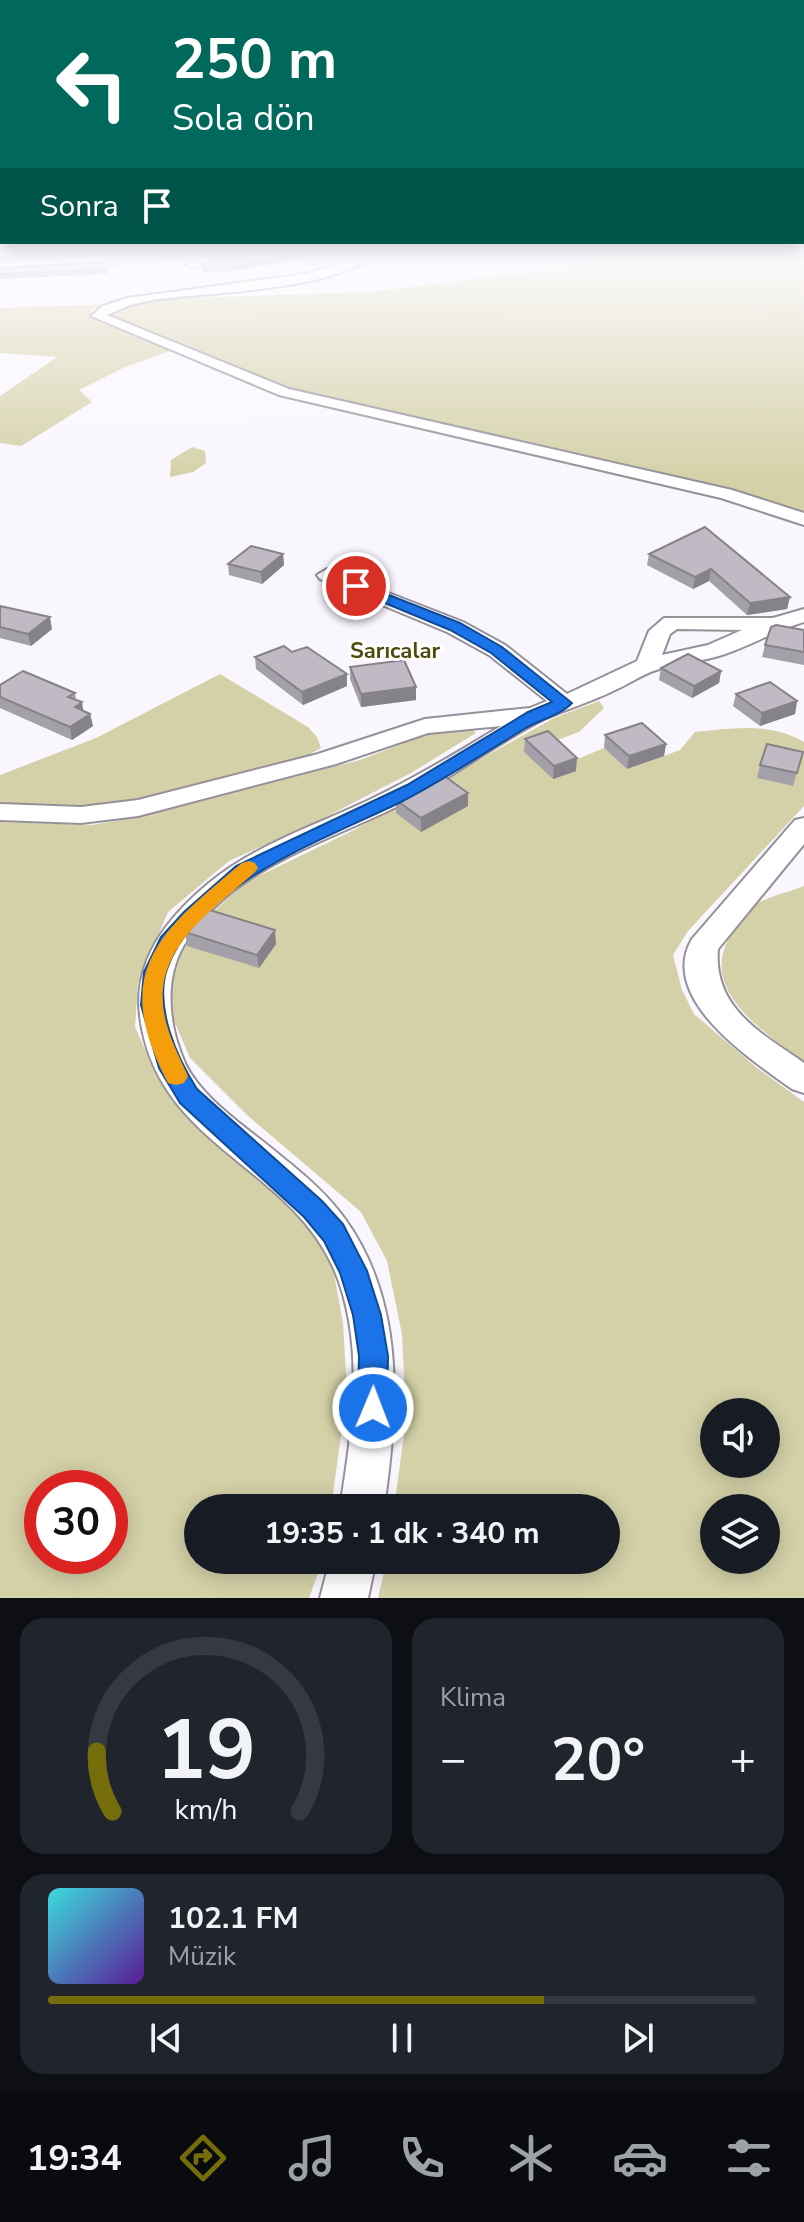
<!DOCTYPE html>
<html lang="tr">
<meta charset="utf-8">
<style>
:root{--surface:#171b24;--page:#20242c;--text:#f1f3f6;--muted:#9ea1a6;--line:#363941;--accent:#746d09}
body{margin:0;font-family:"Nunito Sans",sans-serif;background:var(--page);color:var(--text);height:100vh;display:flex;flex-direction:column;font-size:30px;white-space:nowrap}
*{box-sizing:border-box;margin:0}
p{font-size:26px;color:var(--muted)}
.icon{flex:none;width:44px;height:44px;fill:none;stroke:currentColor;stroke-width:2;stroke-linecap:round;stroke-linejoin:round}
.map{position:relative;height:1598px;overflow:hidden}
.sheet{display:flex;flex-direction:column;gap:20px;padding:20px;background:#0d0f14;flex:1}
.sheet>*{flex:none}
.top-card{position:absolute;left:0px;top:0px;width:804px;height:244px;box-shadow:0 4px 20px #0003;background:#00695c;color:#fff;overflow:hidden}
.fabs{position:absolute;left:700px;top:1398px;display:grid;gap:16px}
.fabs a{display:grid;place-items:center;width:80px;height:80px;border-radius:50%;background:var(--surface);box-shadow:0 4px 20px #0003;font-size:40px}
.speed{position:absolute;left:24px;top:1470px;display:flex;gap:16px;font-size:40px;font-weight:700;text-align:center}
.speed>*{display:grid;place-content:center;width:104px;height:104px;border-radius:50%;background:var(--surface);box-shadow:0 4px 20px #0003;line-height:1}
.speed .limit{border:12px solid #d22;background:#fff;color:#111}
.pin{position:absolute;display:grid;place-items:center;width:68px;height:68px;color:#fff;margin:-34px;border:4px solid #fff;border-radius:50%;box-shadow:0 2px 8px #0007}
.me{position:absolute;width:88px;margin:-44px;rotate:1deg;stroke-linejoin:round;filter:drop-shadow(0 0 6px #0008)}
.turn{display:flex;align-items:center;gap:28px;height:168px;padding:0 40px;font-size:36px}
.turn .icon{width:104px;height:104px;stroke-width:2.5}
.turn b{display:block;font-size:56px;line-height:68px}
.then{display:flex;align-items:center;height:76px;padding:0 40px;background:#0003;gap:16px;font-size:30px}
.big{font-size:60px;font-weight:700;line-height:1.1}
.sheet .tile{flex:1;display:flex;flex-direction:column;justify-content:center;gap:12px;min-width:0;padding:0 28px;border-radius:24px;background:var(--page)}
.sheet .dial{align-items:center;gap:0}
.dial svg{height:208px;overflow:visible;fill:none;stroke:var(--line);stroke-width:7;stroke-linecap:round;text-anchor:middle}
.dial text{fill:var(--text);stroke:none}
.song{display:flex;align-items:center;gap:24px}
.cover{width:96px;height:96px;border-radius:12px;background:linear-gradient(135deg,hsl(180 70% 55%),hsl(270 70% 35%))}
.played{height:8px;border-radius:4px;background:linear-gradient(90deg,var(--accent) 70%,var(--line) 70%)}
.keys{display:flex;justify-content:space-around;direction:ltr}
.heat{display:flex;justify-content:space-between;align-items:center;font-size:44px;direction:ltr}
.sheet .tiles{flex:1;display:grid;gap:20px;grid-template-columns:1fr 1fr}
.tile:last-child{grid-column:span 2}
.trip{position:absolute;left:184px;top:1494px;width:436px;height:80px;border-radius:40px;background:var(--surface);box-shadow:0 4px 20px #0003;font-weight:700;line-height:80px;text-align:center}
.tab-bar{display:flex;height:128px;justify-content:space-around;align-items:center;background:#090b0e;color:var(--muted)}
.tab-bar .icon{width:56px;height:56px}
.tab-bar .current{color:var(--accent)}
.tab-bar b{font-size:36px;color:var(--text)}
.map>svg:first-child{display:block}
</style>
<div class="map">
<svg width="804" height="1598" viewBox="0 0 804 1598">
<rect width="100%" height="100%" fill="#faf6fe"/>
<!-- green -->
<path fill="#d4d1a8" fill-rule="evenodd" d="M609,254H804V514L725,490L294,390L109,318L108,315L119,308L157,299L372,292L573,266Z
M111,304L91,310V318L170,351L125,367L79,390L92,402L21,446L0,443V396L57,357L0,353V308Z
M192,447L205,451L206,463L193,472L170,477L171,460Z
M220,674L308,727L317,737L321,748L308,755C250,771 190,794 129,802C86,807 43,805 0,804V775L96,738Z
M599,701L604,708L579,732L525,752L568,763L604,748L628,769L680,750L695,732C733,728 770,722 804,742V806L688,931L673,955L682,990L694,1014L757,1068L804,1102V1598H378L387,1560H606V1508H394L406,1420L402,1334L387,1261L361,1212L247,1115L190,1058L172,1016L166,979L177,955L203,921L246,882L352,831L554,718ZM714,1412H766V1464H714ZM714,1508H766V1560H714Z
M469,727L476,733L411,773L316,822L229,861L168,912L138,984L135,1027L149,1058L170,1088L311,1228L333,1268L343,1323L347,1392L331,1508H198V1560H323L309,1598H0V822L92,825L126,819L360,760L443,728ZM42,1488H110V1556H42Z
M804,886V1062C764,1032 694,988 733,932C739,925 744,912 752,907C765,897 789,892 804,886Z"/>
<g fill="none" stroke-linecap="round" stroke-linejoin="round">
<!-- street casing -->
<g stroke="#95909a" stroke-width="4">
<path id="street" d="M130,254H154L118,263L0,270V262Z
M222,254H244L192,268L186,264Z
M361,254H375C335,291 208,292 153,300L130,305L107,315L289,389L732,490L804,513V525L721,498L279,395L91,316L103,306L127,298L304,274L334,266Z
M327,569L463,622L505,645L567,694L637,661L649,631L664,618H773L804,609V622C776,630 750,646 722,655C701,662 677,663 656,670C641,675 627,685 613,691C591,702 566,709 544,719C496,743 452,778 404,803C328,842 231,867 184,945C163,981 169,1027 185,1063C202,1100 252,1131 282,1157C305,1175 328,1195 345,1219C406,1304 398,1410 384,1508H340C352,1431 366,1344 334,1269C288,1164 156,1145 140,1016C133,960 168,917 209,883C257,844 314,826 369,800C415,778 458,752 501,726L428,733L336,764L138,816L81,823L0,820V804L81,807L138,800L318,754L425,719L530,708L547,701L489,655L447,632L320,579L317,575ZM677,629L742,630L708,645L662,655L670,634Z
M804,818V844L718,949C713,1008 761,1033 804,1063V1093L792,1089C753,1061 657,999 692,939L795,820Z
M330,1560H376L368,1598H320Z"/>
</g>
<!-- street -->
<use href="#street" fill="#fff" fill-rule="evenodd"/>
</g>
<!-- wall -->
<path fill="#a4a0a9" d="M155,254H193L168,261L155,257Z
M238,254L230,272L203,273L202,264Z
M108,262V274L0,279V268Z
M705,527L790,597L787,609L747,615L709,581L693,589L647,565L649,554Z
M283,554L284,565L262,584L229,575L228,564Z
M0,606L52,629L31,646L0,638Z
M804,630V665L762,657L765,645Z
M292,652L347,686L303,705L256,669L255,657Z
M350,667L416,687V700L361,707L350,679Z
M661,668L721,671L719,683L692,698L659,680Z
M0,685L75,693L76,700L83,711L90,714L93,726L72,740L0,708Z
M736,694L797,701L795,714L760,726L733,706Z
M605,735L666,744L664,756L627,769L604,748Z
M525,739L576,771L553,779L524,752Z
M803,752L793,786L757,778L760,765Z
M468,793V806L421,832L396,813V800Z
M185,932L276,944L259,968L187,946Z"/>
<!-- shaded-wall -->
<path fill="#868289" d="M0,254H80L0,259Z
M176,254H193L168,261V256Z
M299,254H322L230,272L229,267Z
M283,554L284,565L262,584L261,572Z
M711,569L709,581L693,589L695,577Z
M790,597L787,609L747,615L750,603Z
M50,617L52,629L31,646L28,634Z
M721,671L719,683L692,698L694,686Z
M347,674V686L303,705L302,692Z
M416,687V700L361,707V694Z
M797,701L795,714L760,726L762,713Z
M82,702L84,715L75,707Z
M90,714L93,726L72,740L70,727Z
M666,744L664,756L627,769L629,756Z
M577,758L576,771L553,779L554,766Z
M468,793V806L421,832V818Z
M275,930L276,944L259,968L257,955Z"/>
<!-- building -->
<path fill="#bfbac4" stroke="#868289" stroke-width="2" d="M238,254H299L229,267L203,268L202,264Z
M108,262L107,269L0,274V268Z
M705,527L790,597L750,603L711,569L695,577L649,554Z
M251,546L283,554L261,572L228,564Z
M0,606L50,617L28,634L0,627Z
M776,625L804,630V652L765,645L771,627Z
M284,646L292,652L307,647L347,674L302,692L255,657Z
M688,654L721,671L694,686L661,668Z
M404,660L416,687L361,694L350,667Z
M23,671L75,693L68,697L82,702L75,707L90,714L70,727L0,697V685Z
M770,682L797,701L762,713L736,694Z
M642,723L666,744L629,756L605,735Z
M548,731L577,758L554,766L525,739Z
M767,744L803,752L797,773L760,765Z
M443,775L468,793L421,818L396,800Z
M203,908L275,930L257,955L185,932Z"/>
<!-- sky -->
<linearGradient id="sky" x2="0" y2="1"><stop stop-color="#95adde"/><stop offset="0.53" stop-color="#fdfbff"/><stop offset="1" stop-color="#fdfbff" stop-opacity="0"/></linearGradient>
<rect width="804" height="478" fill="url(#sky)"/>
<!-- route -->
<path fill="#1a73e8" stroke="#114b97" stroke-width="2" d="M356,582L460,623L502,647L572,703C561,715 539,720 524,729C483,754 442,781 399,803C326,838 195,886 167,969C154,1007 177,1058 197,1089L322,1201L343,1224L367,1271L381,1315L388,1356L387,1408L383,1418L373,1422L362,1418L358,1408L359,1356L353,1315L340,1273L324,1241L304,1217L180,1103L159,1068L141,1005L144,972L161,937L184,912L236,866L407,785L528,712L552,702L491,653L450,630L351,589V583Z"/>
<!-- slow -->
<path fill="#f59e0b" d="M249,861L255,863L258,868L255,872C215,908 158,944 163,1005C165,1030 178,1054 188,1076L184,1083L176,1085L168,1083C109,971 159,932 242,863Z"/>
<g text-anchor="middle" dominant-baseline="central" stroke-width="6" stroke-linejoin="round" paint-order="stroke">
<!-- neighbourhood labels -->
<g font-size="22" font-weight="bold" fill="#4f4a09" stroke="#fff">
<text x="395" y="651">Sarıcalar</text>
</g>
</g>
</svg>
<div class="fabs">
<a><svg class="icon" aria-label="sound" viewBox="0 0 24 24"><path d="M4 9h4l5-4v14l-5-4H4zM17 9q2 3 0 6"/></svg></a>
<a><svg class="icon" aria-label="layers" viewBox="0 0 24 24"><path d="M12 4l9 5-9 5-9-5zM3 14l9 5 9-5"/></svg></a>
</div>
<div class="speed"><div class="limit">30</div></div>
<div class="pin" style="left:356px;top:586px;background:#d93025"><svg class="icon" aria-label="arrive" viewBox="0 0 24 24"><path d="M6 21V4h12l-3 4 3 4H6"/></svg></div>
<svg class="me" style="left:373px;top:1408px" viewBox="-20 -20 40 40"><circle r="17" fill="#1a73e8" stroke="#fff" stroke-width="3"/><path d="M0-11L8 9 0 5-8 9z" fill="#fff"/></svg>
<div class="trip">19:35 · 1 dk · 340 m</div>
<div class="top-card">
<div class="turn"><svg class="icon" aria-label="left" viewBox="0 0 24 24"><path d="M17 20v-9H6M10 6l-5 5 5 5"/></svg><div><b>250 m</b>Sola dön</div></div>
<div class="then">Sonra<svg class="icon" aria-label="arrive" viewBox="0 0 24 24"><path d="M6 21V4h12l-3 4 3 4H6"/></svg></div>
</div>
</div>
<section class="sheet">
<div class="tiles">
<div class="tile dial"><svg viewBox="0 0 100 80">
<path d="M14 69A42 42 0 1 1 86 69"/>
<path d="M14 69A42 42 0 0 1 8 46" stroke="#746d09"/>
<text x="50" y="56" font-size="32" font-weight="700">19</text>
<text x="50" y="72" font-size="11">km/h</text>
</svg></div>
<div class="tile"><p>Klima</p>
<div class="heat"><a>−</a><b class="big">20°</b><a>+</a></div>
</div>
<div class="tile">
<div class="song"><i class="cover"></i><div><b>102.1 FM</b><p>Müzik</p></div></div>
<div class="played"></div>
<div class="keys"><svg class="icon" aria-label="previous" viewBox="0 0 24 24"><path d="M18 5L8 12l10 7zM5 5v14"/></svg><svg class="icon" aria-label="pause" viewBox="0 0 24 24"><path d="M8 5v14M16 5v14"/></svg><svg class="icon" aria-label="next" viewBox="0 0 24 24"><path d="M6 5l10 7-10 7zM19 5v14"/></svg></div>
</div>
</div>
</section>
<nav class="tab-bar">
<b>19:34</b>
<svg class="icon current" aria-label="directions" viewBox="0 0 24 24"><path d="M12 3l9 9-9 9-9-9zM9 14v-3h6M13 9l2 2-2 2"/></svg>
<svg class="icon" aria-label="music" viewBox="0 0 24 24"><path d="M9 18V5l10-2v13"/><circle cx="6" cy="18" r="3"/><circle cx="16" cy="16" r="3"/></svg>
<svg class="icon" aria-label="phone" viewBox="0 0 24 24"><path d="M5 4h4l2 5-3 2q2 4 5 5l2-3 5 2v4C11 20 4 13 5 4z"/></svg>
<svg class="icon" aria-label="climate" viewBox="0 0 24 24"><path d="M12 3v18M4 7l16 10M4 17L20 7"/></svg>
<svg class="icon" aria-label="car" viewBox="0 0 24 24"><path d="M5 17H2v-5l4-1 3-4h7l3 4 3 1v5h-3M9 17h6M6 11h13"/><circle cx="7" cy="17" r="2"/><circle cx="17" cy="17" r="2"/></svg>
<svg class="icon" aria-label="filters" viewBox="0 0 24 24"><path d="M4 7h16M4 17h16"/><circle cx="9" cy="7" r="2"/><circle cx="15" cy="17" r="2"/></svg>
</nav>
